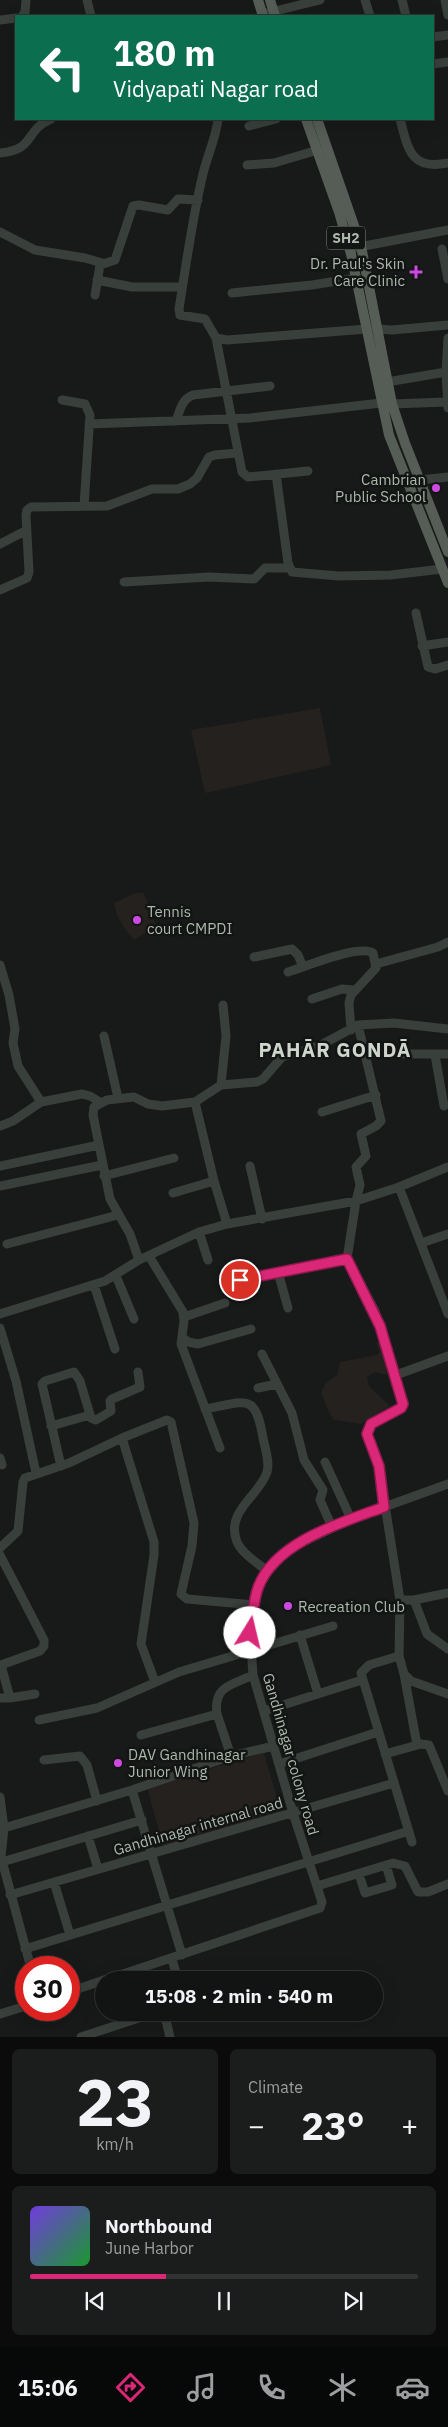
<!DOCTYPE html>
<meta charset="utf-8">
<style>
:root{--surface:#121413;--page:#1b1d1c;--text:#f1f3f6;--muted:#9c9ea0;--line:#313333;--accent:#db2777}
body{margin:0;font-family:"IBM Plex Sans",sans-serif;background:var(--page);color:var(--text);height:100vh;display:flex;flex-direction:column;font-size:19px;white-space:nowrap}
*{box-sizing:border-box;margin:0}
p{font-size:16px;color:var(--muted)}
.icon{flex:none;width:28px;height:28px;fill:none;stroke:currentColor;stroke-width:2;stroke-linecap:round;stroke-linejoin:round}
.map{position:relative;height:2037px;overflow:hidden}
.panel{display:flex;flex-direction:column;gap:12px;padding:12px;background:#0a0b0a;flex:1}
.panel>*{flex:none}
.top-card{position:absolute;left:15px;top:15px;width:419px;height:105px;border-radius:0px;box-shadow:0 5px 20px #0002,0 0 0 1px var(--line);background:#0b6e4f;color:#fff;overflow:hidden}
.speed{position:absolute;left:15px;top:1956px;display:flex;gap:10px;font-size:25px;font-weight:700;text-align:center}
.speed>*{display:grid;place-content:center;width:65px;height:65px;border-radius:50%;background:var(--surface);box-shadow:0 5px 20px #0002,0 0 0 1px var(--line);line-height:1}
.speed .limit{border:8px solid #d22;background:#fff;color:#111}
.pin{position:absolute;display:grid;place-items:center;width:42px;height:42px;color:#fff;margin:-21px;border:2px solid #fff;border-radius:50%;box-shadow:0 1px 5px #0007}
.me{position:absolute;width:55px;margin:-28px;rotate:9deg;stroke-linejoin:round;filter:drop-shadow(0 0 4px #0008)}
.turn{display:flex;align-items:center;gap:18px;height:105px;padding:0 15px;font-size:22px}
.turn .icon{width:65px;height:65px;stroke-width:2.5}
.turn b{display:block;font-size:35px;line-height:42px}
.big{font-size:38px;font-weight:700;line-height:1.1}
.panel .card{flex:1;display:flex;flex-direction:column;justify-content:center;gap:8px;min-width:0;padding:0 18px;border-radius:8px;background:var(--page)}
.panel .dial{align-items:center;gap:0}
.dial b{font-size:65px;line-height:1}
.song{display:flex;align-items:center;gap:15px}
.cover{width:60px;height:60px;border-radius:8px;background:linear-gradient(135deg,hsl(260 70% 55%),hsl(130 70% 35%))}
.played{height:5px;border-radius:2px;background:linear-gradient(90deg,var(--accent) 35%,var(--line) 35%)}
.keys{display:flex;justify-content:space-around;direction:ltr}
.heat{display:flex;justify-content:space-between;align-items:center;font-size:28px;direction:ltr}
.panel .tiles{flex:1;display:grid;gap:12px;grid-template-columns:1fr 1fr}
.card:last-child{grid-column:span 2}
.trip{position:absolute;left:95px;top:1971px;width:288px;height:50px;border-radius:25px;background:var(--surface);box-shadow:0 5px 20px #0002,0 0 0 1px var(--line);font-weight:700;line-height:50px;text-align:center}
.tabs{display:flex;height:80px;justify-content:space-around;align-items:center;background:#070808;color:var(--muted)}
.tabs .icon{width:35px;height:35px}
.tabs .active{color:var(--accent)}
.tabs b{font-size:22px;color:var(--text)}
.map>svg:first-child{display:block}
</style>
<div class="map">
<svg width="448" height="2037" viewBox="0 0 448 2037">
<rect width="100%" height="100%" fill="#181a19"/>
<!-- green -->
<path fill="#25211e" d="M320,708L331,765L205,793L191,730Z
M135,893H143L152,911L156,926L134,940C123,928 117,918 114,903Z
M385,1341L387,1375L375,1372L367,1377L369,1386L390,1406L361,1424L334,1420L328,1410L321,1393L325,1384L337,1375L340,1362L377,1355L380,1352L376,1343Z
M264,1753L281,1812L163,1846L147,1787Z"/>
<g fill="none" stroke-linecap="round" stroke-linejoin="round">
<!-- minor -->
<path stroke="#393f3a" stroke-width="9" d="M87,0L91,16
M365,0L370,16
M402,0L406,16
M445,0L448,15
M267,13L320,0
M22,16L25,13L26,0
M0,20L16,18
M432,37L448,35
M432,64L448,62
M218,119C216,139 206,158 202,178C192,221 186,265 179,309L180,315L205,319L216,338L227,340L367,329
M400,119C408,148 410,171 448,163
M249,126L276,119
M0,153C37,149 23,131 51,119
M247,165L274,163L318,150
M0,232L35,250L85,258L102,263
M354,248L448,230
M442,249L448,279
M97,280L132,287H182
M232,293L312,285L356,278
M95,295L100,265L115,260L133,206L139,205L168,210L178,199L198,200
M378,329L392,330L448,325
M216,338L242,472L248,477L308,471
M448,338L446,372L448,408
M387,382L446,372
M62,400L85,404L90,415L84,506
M392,404L446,402
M176,421C180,410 182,399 193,395L270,386
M89,424L250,418L381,403
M276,474L288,563L292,572L339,576L391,575L442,569
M420,480L448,477
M0,544L27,530
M124,582L209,577L254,579L265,568H289
M0,590L27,578L29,572L26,515L27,510L31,507L107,506L152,489H178L190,484L197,478L209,457L215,455L237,453
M416,613L428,667L435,669L448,665
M422,646L448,642
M254,957L292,949L298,955L303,967
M376,964L438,947L448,942
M0,965L9,995L15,1029L13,1043L18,1066L41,1102
M288,972C305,967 359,944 373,953L376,968L351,995L349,1003L351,1030
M312,999L342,989L354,990
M104,1036L118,1098
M400,1054H448
M435,1055L444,1106
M221,1085L257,1082L263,1079L282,1057L321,1045L358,1025L394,1023L448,1029
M195,1102L214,1181L227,1224
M322,1112L376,1095
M0,1126L13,1121L41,1102L82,1094L90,1096L100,1102
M0,1166L99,1145
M250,1166L262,1219
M448,1167L399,1187L356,1201L347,1259L375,1311L396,1375L448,1356
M104,1176L174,1158
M0,1186L102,1165
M399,1187L448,1314
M173,1193L214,1181
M199,1232L208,1260
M421,1243L448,1234
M7,1244L118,1215
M149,1256L183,1312L184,1321L181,1344L220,1448
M139,1260L130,1234L110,1199L93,1115L94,1107L107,1100L134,1097L148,1104L162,1106L195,1102L221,1085L226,1036L223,1005
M278,1272L288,1308
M116,1276L134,1319
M240,1280L347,1259
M94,1285L115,1349
M0,1314L105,1281L139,1260L199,1232L227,1224L356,1201L360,1185L356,1167L366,1156L361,1134L376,1126L381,1121L358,1025
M184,1317L225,1303
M0,1328L16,1381L36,1473
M182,1337L188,1342L198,1344L251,1329
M262,1354L292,1413L304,1460L323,1490L320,1500L332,1527
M396,1375L403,1405L371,1424L367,1434L379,1467L400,1600L399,1656L404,1674L411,1681L448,1694
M258,1388L277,1384
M205,1409C246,1402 255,1391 263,1438C265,1448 270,1462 267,1472C260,1495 227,1510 236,1539C239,1552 258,1563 268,1572
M51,1426L90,1415
M122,1438L154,1542V1555L141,1644L155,1682
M0,1458L2,1465
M325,1462L351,1519
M61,1466L42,1384L45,1381L74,1372L80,1381L91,1418L96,1420L111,1411L110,1401L112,1399L140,1387L138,1372
M0,1548L18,1531L23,1482L25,1478L69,1463L122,1438L167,1420L171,1422L194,1523L192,1546L181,1594L187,1599L255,1605
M0,1555L44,1640V1646L40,1651L1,1665L10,1698H0
M400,1600H414L448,1593
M414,1600L427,1634L448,1649
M300,1635L318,1694
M399,1656L369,1665L361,1673L412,1842
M404,1674L417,1745
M10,1698L35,1694
M264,1711L362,1680
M217,1714C213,1686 232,1685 253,1675
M39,1720L97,1708L179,1672L333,1626
M141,1735L217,1714L231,1756
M385,1754L421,1744L429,1745L448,1791
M44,1760L80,1756L87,1765L97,1801
M279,1764L378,1732
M132,1790L182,1955
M0,1797L4,1828L132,1790L231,1756L274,1746
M4,1828L1,1857L31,1968
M88,1836L98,1869
M2,1862L142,1820
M359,1874L365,1893L392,1885L386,1865
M54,1882L70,1935
M317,1886L393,1863L405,1866L418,1892H428L448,1884
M10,1895L394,1783
M25,1949L409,1831
M172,1959L178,1980
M105,1980L320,1908L322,1902L293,1813L253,1675L250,1633L257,1589L268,1572L289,1549L351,1519L448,1484
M69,1992L104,1980
M164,2012L170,2037
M0,2014L26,2006
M81,2037L157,2012"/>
<!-- major -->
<path stroke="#565d56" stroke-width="10" d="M258,0L263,16
M270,0L275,16
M306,119L339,212L351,254L389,435L448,583
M317,119L361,246L392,404L405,443L448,552"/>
</g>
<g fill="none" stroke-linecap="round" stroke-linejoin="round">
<!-- route casing -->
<g stroke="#8e194d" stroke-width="12">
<path id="route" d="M240,1280L347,1259L380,1326L403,1404L401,1408L371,1424L367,1434L379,1466L384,1507C343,1522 274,1542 258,1588C253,1601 253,1619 250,1633"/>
</g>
<!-- route -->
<use href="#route" stroke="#db2777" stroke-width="9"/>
</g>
<!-- markers -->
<g fill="#ce48e2" stroke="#131514" stroke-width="2">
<path d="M413.5 264.5h5v5h5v5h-5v5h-5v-5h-5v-5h5z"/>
<circle cx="436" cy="488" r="5"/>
<circle cx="137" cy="920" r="5"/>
<circle cx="288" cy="1606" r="5"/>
<circle cx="118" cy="1763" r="5"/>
</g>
<g text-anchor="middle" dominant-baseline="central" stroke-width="5" stroke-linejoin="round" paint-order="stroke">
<!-- shield labels -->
<rect fill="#131514" stroke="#7f877e" stroke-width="1" x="327" y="226.5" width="38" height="23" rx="4"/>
<g font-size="14" font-weight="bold" fill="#adb8ac">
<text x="346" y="238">SH2</text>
</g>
<!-- poi labels -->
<g font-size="15" fill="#adb8ac" stroke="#131514" text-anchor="start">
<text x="405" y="263" text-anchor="end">Dr. Paul's Skin<tspan x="405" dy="17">Care Clinic</tspan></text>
<text x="426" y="479" text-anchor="end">Cambrian<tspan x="426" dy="17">Public School</tspan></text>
<text x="147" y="911">Tennis<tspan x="147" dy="17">court CMPDI</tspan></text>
<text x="298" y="1606">Recreation Club</text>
<text x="128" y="1754">DAV Gandhinagar<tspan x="128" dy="17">Junior Wing</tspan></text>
</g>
<!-- street labels -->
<g font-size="15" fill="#adb8ac" stroke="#131514">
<text transform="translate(291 1754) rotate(74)">Gandhinagar colony road</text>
<text transform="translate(198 1826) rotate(-16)">Gandhinagar internal road</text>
</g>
<!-- district labels -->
<g font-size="20" font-weight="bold" letter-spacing="1" fill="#cdd5cc" stroke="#131514">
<text x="335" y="1049">PAHĀR GONDĀ</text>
</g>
</g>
</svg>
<div class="speed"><div class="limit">30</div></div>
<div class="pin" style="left:240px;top:1280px;background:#d93025"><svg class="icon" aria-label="arrive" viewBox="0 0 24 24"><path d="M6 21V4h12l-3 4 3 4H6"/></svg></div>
<svg class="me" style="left:250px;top:1633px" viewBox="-20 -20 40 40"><circle r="19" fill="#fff"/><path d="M0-13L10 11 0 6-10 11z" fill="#db2777"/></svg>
<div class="trip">15:08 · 2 min · 540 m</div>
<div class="top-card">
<div class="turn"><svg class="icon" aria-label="left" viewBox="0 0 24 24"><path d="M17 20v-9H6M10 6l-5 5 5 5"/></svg><div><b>180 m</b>Vidyapati Nagar road</div></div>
</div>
</div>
<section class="panel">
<div class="tiles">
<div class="card dial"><b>23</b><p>km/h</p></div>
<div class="card"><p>Climate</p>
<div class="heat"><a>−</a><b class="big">23°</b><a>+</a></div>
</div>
<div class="card">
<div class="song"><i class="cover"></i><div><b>Northbound</b><p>June Harbor</p></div></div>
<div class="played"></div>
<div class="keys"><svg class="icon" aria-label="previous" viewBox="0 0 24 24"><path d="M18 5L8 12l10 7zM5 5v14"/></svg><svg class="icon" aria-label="pause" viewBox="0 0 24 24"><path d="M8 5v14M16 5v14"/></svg><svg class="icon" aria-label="next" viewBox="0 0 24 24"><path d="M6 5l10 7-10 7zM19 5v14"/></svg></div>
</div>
</div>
</section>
<nav class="tabs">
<b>15:06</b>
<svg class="icon active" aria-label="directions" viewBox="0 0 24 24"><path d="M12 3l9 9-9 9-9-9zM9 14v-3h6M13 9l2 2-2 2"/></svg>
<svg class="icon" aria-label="music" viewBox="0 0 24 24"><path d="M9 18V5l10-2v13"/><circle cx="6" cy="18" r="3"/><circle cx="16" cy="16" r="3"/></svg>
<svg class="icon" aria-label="phone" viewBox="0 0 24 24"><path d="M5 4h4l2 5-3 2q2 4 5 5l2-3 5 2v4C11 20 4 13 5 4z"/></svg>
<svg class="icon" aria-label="climate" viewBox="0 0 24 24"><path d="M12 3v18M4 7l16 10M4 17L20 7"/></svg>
<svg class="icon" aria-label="car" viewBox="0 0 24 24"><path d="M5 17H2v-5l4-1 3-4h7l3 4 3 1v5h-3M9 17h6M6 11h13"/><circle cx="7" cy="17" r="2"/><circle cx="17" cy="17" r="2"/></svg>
</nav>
